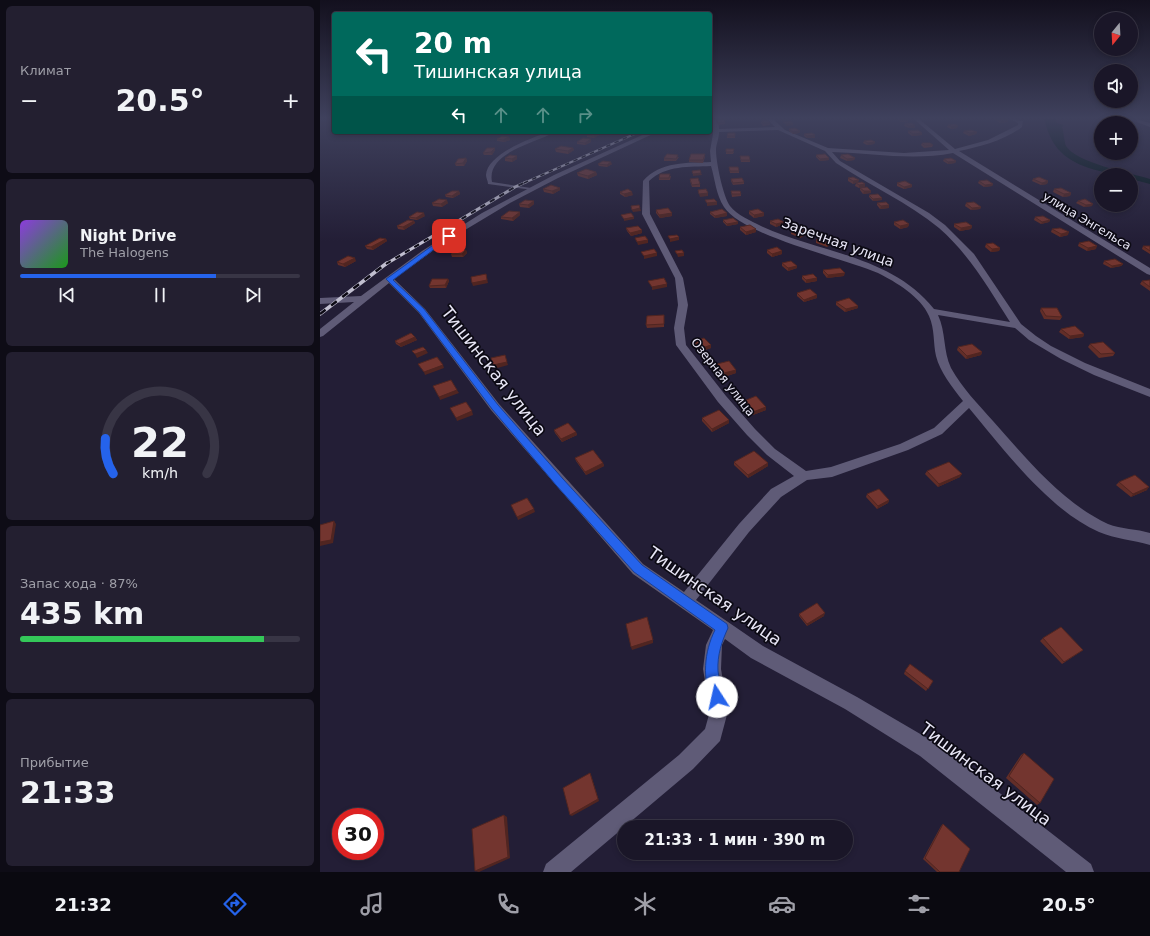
<!DOCTYPE html>
<html lang="ru">
<meta charset="utf-8">
<style>
:root{--surface:#1a1628;--page:#231f30;--text:#f1f3f6;--muted:#9f9fa8;--line:#383545;--accent:#2563eb}
body{margin:0;font-family:"DejaVu Sans",sans-serif;background:var(--page);color:var(--text);height:100vh;display:flex;flex-direction:column;font-size:15px;white-space:nowrap}
*{box-sizing:border-box;margin:0}
p{font-size:13px;color:var(--muted)}
.icon{flex:none;width:22px;height:22px;fill:none;stroke:currentColor;stroke-width:2;stroke-linecap:round;stroke-linejoin:round}
.map{position:relative;flex:1;overflow:hidden}
.drawer{display:flex;flex-direction:column;gap:6px;padding:6px;background:#0e0c16;width:320px}
.drawer>*{flex:none}
.banner{position:absolute;left:12px;top:12px;width:380px;height:122px;border-radius:4px;box-shadow:0 2px 6px #0003,0 0 0 1px var(--line);background:#00695c;color:#fff;overflow:hidden}
.needle{width:26px;rotate:198deg}
.controls{position:absolute;left:774px;top:12px;display:grid;gap:8px}
.controls a{display:grid;place-items:center;width:44px;height:44px;border-radius:50%;background:var(--surface);box-shadow:0 2px 6px #0003,0 0 0 1px var(--line);font-size:20px}
.speed{position:absolute;left:12px;top:808px;display:flex;gap:8px;font-size:20px;font-weight:700;text-align:center}
.speed>*{display:grid;place-content:center;width:52px;height:52px;border-radius:50%;background:var(--surface);box-shadow:0 2px 6px #0003,0 0 0 1px var(--line);line-height:1}
.speed .limit{border:6px solid #d22;background:#fff;color:#111}
.pin{position:absolute;display:grid;place-items:center;width:34px;height:34px;color:#fff;margin:-17px;border-radius:8px;box-shadow:0 2px 6px #0006}
.me{position:absolute;width:44px;margin:-22px;rotate:350deg;stroke-linejoin:round;filter:drop-shadow(0 0 3px #0008)}
.turn{display:flex;align-items:center;gap:14px;height:84px;padding:0 16px;font-size:18px}
.turn .icon{width:52px;height:52px;stroke-width:2.5}
.turn b{display:block;font-size:28px;line-height:34px}
.lanes{display:flex;align-items:center;height:38px;padding:0 16px;background:#0003;justify-content:center;gap:20px;direction:ltr}
.lanes .off{opacity:.35}
.big{font-size:30px;font-weight:700;line-height:1.1}
.drawer .tile{flex:1;display:flex;flex-direction:column;justify-content:center;gap:6px;min-width:0;padding:0 14px;border-radius:6px;background:var(--page)}
.drawer .dial{align-items:center;gap:0}
.dial svg{height:104px;overflow:visible;fill:none;stroke:var(--line);stroke-width:7;stroke-linecap:round;text-anchor:middle}
.dial text{fill:var(--text);stroke:none}
.song{display:flex;align-items:center;gap:12px}
.cover{width:48px;height:48px;border-radius:6px;background:linear-gradient(135deg,hsl(270 70% 55%),hsl(120 70% 35%))}
.played{height:4px;border-radius:2px;background:linear-gradient(90deg,var(--accent) 70%,var(--line) 70%)}
.keys{display:flex;justify-content:space-around;direction:ltr}
.heat{display:flex;justify-content:space-between;align-items:center;font-size:22px;direction:ltr}
.charge{height:6px;border-radius:3px;background:linear-gradient(90deg,#34c759 87%,var(--line) 0)}
.trip{position:absolute;left:297px;top:820px;width:236px;height:40px;border-radius:20px;background:var(--surface);box-shadow:0 2px 6px #0003,0 0 0 1px var(--line);font-weight:700;line-height:40px;text-align:center}
.menu{display:flex;height:64px;justify-content:space-around;align-items:center;background:#0a0910;color:var(--muted)}
.menu .icon{width:28px;height:28px}
.menu .active{color:var(--accent)}
.menu b{font-size:18px;color:var(--text)}
main{display:flex;flex:1;min-height:0}
.map>svg:first-child{display:block}
</style>
<main>
<section class="drawer">
<div class="tile"><p>Климат</p>
<div class="heat"><a>−</a><b class="big">20.5°</b><a>+</a></div>
</div>
<div class="tile">
<div class="song"><i class="cover"></i><div><b>Night Drive</b><p>The Halogens</p></div></div>
<div class="played"></div>
<div class="keys"><svg class="icon" aria-label="previous" viewBox="0 0 24 24"><path d="M18 5L8 12l10 7zM5 5v14"/></svg><svg class="icon" aria-label="pause" viewBox="0 0 24 24"><path d="M8 5v14M16 5v14"/></svg><svg class="icon" aria-label="next" viewBox="0 0 24 24"><path d="M6 5l10 7-10 7zM19 5v14"/></svg></div>
</div>
<div class="tile dial"><svg viewBox="0 0 100 80">
<path d="M14 69A42 42 0 1 1 86 69"/>
<path d="M14 69A42 42 0 0 1 8 42" stroke="#2563eb"/>
<text x="50" y="56" font-size="32" font-weight="700">22</text>
<text x="50" y="72" font-size="11">km/h</text>
</svg></div>
<div class="tile"><p>Запас хода · 87%</p><b class="big">435 km</b><div class="charge"></div></div>
<div class="tile"><p>Прибытие</p><b class="big">21:33</b></div>
</section>
<div class="map">
<svg width="830" height="872" viewBox="0 0 830 872">
<rect width="100%" height="100%" fill="#231e36"/>
<!-- water -->
<path fill="#001617" d="M724,119H735L737,123L744,125L742,127C744,133 744,141 746,146C756,163 811,173 830,179V184L811,179V175C790,175 756,168 741,152C732,144 727,130 724,119Z"/>
<g fill="none" stroke-linecap="round" stroke-linejoin="round">
<!-- service -->
<path fill="#5f5b77" fill-rule="evenodd" d="M229,132H235C216,143 166,152 172,182L211,188H213V190L168,184C168,181 166,178 166,175C167,154 213,137 229,132Z"/>
<!-- minor -->
<path fill="#5f5b77" fill-rule="evenodd" d="M393,119H398L399,129L455,127L447,119H453L465,130L508,148L584,153L629,150L594,119H599L635,149L668,140L698,125V123L690,119L703,121L702,127C685,140 660,147 639,151L830,268V275L827,274L633,153C592,161 553,153 512,152L520,161L609,213L625,225L654,254L701,324L716,336L731,346L765,363L830,389V397L774,375L741,359L709,340L695,328L618,315C626,332 623,351 631,368C642,388 658,404 673,421C706,458 741,502 788,524C801,529 817,529 830,533V545C813,540 795,539 779,532C729,510 684,450 649,408L622,434L588,450L512,477L487,480L461,497L429,532L376,600L443,646L537,697L614,742L771,864L774,872H746L600,756L525,709L431,658L405,639L402,645L401,669L408,711L400,741L373,769L251,872H223L226,864L359,755L385,729L390,711L383,669L386,645L393,630L313,574L171,410L99,313L69,283L3,336L0,337V329L34,302L0,304V298L41,296L102,251L162,213L234,175L329,132H337L238,178L190,203L125,242L74,279L105,309L179,404L323,564L364,592L419,524L451,489L474,476L447,455L427,435L398,402L356,345L354,328L358,305L355,278L322,214L323,181C340,161 368,163 391,162L390,151L393,134ZM458,130L505,151L516,163C549,185 589,203 619,228C649,254 669,289 690,322L614,309C571,255 499,253 441,226C431,221 417,215 410,206C403,196 396,162 396,150C396,144 399,139 399,132ZM391,166C395,179 396,195 404,207C423,236 523,258 558,273C576,282 601,297 609,316C615,329 613,343 616,356C620,372 632,387 643,401L614,428L580,444L511,467L486,471L455,449L435,429L406,396L366,345L364,328L368,305L363,278L330,214L329,181C346,165 369,167 391,166Z
M809,119H816L830,123V127Z"/>
<!-- rail-far2 casing -->
<g stroke="#c1bfd0" stroke-width="2">
<path id="rail-far2" d="M204,183L319,132"/>
</g>
<!-- rail-far1 casing -->
<g stroke="#c1bfd0" stroke-width="3">
<path id="rail-far1" d="M66,264L195,187L206,182"/>
</g>
<!-- rail casing -->
<g stroke="#c1bfd0" stroke-width="3.5">
<path id="rail" d="M0,314L67,263"/>
</g>
<!-- rail-far2 -->
<use href="#rail-far2" stroke="#0c0a14" stroke-width="1.5" stroke-dasharray="4.5" stroke-linecap="butt"/>
<!-- rail-far1 -->
<use href="#rail-far1" stroke="#0c0a14" stroke-width="2" stroke-dasharray="5.5" stroke-linecap="butt"/>
<!-- rail -->
<use href="#rail" stroke="#0c0a14" stroke-width="2.5" stroke-dasharray="7" stroke-linecap="butt"/>
</g>
<!-- wall -->
<path fill="#632e28" d="M577,119H588V122H581Z
M675,119L688,122L680,123L675,120Z
M396,120L405,122V124L398,125Z
M441,121L450,123V125L443,126L441,123Z
M585,123L595,128H589L584,126Z
M628,125L637,128L631,129L627,127Z
M469,129L480,131L479,133L473,134L469,131Z
M588,131L602,133V135L592,136L588,133Z
M644,131L657,132L656,134L649,136L643,133Z
M279,133V135L274,138L267,137V135Z
M484,134L495,138H487L484,136Z
M407,136H415V138H407Z
M189,137L190,140L184,142L177,141V139Z
M544,141L555,142L554,144L547,145L543,143Z
M257,142H271L265,145L257,144Z
M602,143L613,145L612,147L604,148L601,145Z
M175,148V150L172,155H164L163,153Z
M253,148L254,150L248,154L236,152L235,149Z
M406,152H414L413,154H406Z
M385,154V157L383,163L369,162V160Z
M496,155L509,158V160L500,161L496,157Z
M521,155L535,158L534,160L527,161L520,158Z
M197,156V159L192,162L185,161V158Z
M420,156L430,160V162H421Z
M359,157L356,161H344V158Z
M146,158L147,161L144,166H136L135,164Z
M624,159L636,161L635,163L628,164L623,161Z
M278,164H292L287,167L279,166Z
M409,167L419,171V173H410Z
M276,172L277,175L268,179L258,176L257,173Z
M351,176L350,180H339V178Z
M528,178L539,180L538,182L533,184L528,181Z
M370,179L380,184V187H372L370,181Z
M411,179L424,182V184L413,185L411,181Z
M713,179L728,181L727,184L721,185L712,181Z
M659,181L673,184L672,186L664,187L658,183Z
M536,183L545,187L539,188L535,186Z
M577,183L592,185V187L584,189L577,186Z
M240,188V190L233,194L224,192L223,189Z
M540,188L551,193L543,194L540,190Z
M734,189L751,193L750,196L743,197L733,192Z
M139,191L140,194L133,198L126,197L125,195Z
M411,191L421,194V196L412,197Z
M300,192L313,195L305,197L300,194Z
M549,195L562,198V200L553,201L549,197Z
M758,201L772,206L764,207L756,203Z
M112,203H128L122,207L113,206Z
M557,203L569,208L560,209L557,205Z
M646,203L661,207L660,209L651,210L645,206Z
M199,204H214L209,208L200,207Z
M336,210L352,216L340,218L336,213Z
M429,211L444,213V216L434,218L429,214Z
M200,212V215L193,221L181,219V217Z
M390,212L407,213V216L395,218L390,214Z
M105,216L97,220L90,219L89,217Z
M715,217L730,220L729,222L721,224L714,220Z
M403,220L418,224L407,226L403,222Z
M94,221L95,223L84,230L78,229L77,226Z
M450,221L464,222V224L456,227L450,224Z
M574,222L589,224L588,227L580,229L574,225Z
M634,224L652,226L651,229L640,231L634,227Z
M420,227L436,229V232L426,235L420,230Z
M306,228L322,233L311,236L307,231Z
M732,229L748,235L740,237L731,232Z
M471,231L489,233L480,238L471,234Z
M66,239L67,241L53,250L47,249L45,246Z
M496,240H512V243L507,247L496,243Z
M759,243L776,249L767,251L758,246Z
M666,244L680,248L679,251L671,252L665,247Z
M823,246H830V254L822,249Z
M146,250L147,253L143,257H132L131,254Z
M447,250L462,254L452,257L447,253Z
M36,261L25,267L18,265L17,262Z
M784,261L803,264L801,266L791,268L783,264Z
M462,263L477,268L468,271L462,266Z
M503,270L524,276L507,278L503,273Z
M482,276L497,281L486,283L482,279Z
M128,279L129,281L126,288H110L109,286Z
M830,280V291L820,284L822,281Z
M477,293L497,298L484,302L477,296Z
M516,302L538,306V308L525,312L516,305Z
M721,308L742,317L740,320L724,319L720,311Z
M344,315V327L327,328L326,325Z
M741,329L764,334L763,337L749,339L739,332Z
M95,337L97,340L81,347L76,344L75,341Z
M375,341L391,348L382,351L375,344Z
M770,344L795,353L793,356L779,358L768,347Z
M638,347L662,352L661,355L646,359L637,350Z
M397,364L416,370V373L404,377L398,368Z
M424,401L446,410L433,415L424,404Z
M382,418L409,420V423L392,432L382,421Z
M234,430L256,432L257,435L242,442L235,433Z
M255,458L283,463L284,466L266,475L256,461Z
M414,462L448,466L428,478L414,465Z
M607,471L640,477L618,487L605,474Z
M799,482L827,490L811,497L796,485Z
M547,494L569,500L568,503L557,509L546,497Z
M479,614L504,616L487,626L479,616Z
M723,638L763,650L742,664L720,641Z
M585,671L613,681L606,691L584,674Z
M704,753L720,803L717,805L686,778L701,755Z
M623,824L639,872H617L603,859L621,826Z"/>
<!-- shaded-wall -->
<path fill="#502521" d="M462,119H468V120L462,121Z
M688,120V122L680,123L681,121Z
M473,123V125L466,126V124Z
M595,125V128H589V126Z
M631,126H638L637,128L631,129Z
M480,131L479,133L473,134V132Z
M657,132L656,134L649,136L650,133Z
M279,133V135L274,138V136Z
M602,133V135L592,136L593,134Z
M495,135V138H487V136Z
M189,137L190,140L184,142L183,140Z
M271,139V142L265,145V143Z
M555,142L554,144L547,145L548,143Z
M175,148V150L172,155L171,152Z
M253,148L254,150L248,154V151Z
M197,156V159L192,162V159Z
M146,158L147,161L144,166L143,163Z
M509,158V160L500,161V159Z
M535,158L534,160L527,161V159Z
M636,161L635,163L628,164V162Z
M291,162L292,164L287,167V165Z
M276,172L277,175L268,179V176Z
M381,173L382,175L373,176V174Z
M539,180L538,182L533,184V181Z
M728,181L727,184L721,185L722,183Z
M545,184V187L539,188V185Z
M673,184L672,186L664,187L665,185Z
M592,185V187L584,189V187Z
M240,188V190L233,194L232,191Z
M139,191L140,194L133,198L132,196Z
M544,191H551V193L543,194Z
M312,192L313,195L305,197L304,194Z
M388,193V196L380,197L379,194Z
M751,193L750,196L743,197L744,194Z
M562,198V200L553,201V199Z
M127,200L128,203L122,207L121,204Z
M214,201V204L209,208L208,205Z
M397,202V205L387,206V203Z
M773,204L772,206L764,207L766,205Z
M569,205V208L560,209L561,206Z
M661,207L660,209L651,210L652,208Z
M320,208L321,211L313,212L312,210Z
M200,212V215L193,221L192,218Z
M104,213L105,216L97,220L96,218Z
M352,213V216L340,218L339,215Z
M407,213V216L395,218V216Z
M444,213V216L434,218V215Z
M314,217V219L304,221V219Z
M730,220L729,222L721,224L722,222Z
M94,221L95,223L84,230L83,227Z
M418,222V224L407,226V224Z
M464,222V224L456,227V224Z
M589,224L588,227L580,229V226Z
M652,226L651,229L640,231L641,228Z
M436,229V232L426,235V232Z
M322,230V233L311,236L310,233Z
M490,231L489,233L480,238V235Z
M749,232L748,235L740,237L741,234Z
M359,237V240L350,242V239Z
M66,239L67,241L53,250L51,247Z
M328,240V243L318,245L317,242Z
M512,240V243L507,247V244Z
M777,246L776,249L767,251L768,248Z
M680,248L679,251L671,252L672,249Z
M146,250L147,253L143,257L142,254Z
M462,251V254L452,257V254Z
M337,253V256L324,259V256Z
M364,253V256L358,257L357,254Z
M35,258L36,261L25,267L23,264Z
M803,264L801,266L791,268L792,266Z
M477,266V268L468,271V268Z
M525,273L524,276L507,278L508,275Z
M166,274L168,283L153,286L152,283Z
M497,278V281L486,283V280Z
M128,279L129,281L126,288L125,285Z
M347,284V287L332,290V287Z
M497,295V298L484,302V300Z
M538,306V308L525,312L526,309Z
M764,334L763,337L749,339L750,336Z
M95,337L97,340L81,347L79,344Z
M391,345V348L382,351V348Z
M106,350L108,353L97,358L95,354Z
M662,352L661,355L646,359L647,356Z
M185,355L188,365L174,369L173,365Z
M123,365L124,368L105,375L104,372Z
M416,370V373L404,377V373Z
M137,390L139,393L120,400L119,397Z
M446,407V410L433,415V412Z
M152,411L153,415L137,421L136,418Z
M409,420V423L392,432V429Z
M256,432L257,435L242,442L241,439Z
M283,463L284,466L266,475L265,472Z
M448,463V466L428,478V475Z
M642,474L640,477L618,487L619,484Z
M829,487L827,490L811,497L813,494Z
M569,500L568,503L557,509L558,506Z
M214,509L215,512L198,520L197,517Z
M14,521L16,524L13,543L0,546V542Z
M505,613L504,616L487,626V624Z
M333,640V643L312,650L311,647Z
M270,773L271,775L279,801L252,816L250,815Z
M184,815L187,817L190,858L159,872L155,871Z"/>
<!-- building -->
<path fill="#73352f" stroke="#502521" d="M404,119L405,122L398,123L396,120Z
M580,119H588L581,120Z
M676,119H686L688,120L681,121Z
M448,120L450,123H443L441,121Z
M470,121L473,123L466,124L463,122Z
M585,123H591L595,125L589,126Z
M634,124L638,126H631L628,125Z
M475,128L480,131L473,132L469,129Z
M598,130L602,133L593,134L588,131Z
M651,130L657,132L650,133L644,131Z
M271,132H274L279,133L274,136L267,135Z
M408,133H415V136H407Z
M492,133L495,135L487,136L484,134Z
M182,136L189,137L183,140L177,139Z
M263,138L271,139L265,143L257,142Z
M551,140L555,142L548,143L544,141Z
M602,143H610L613,145H604Z
M241,146L253,148L248,151L235,149Z
M167,148H175L171,152L163,153Z
M406,149H414L413,152H406Z
M347,154L358,155L356,159L344,158Z
M371,154H385L383,160H369Z
M505,154L509,158L500,159L496,155Z
M528,154L535,158L527,159L521,155Z
M190,155L197,156L192,159L185,158Z
M420,156H429L430,160H421Z
M146,158L143,163L135,164L138,159Z
M631,158L636,161L628,162L624,159Z
M283,161L291,162L287,165L278,164Z
M409,167H418L419,171H410Z
M266,169L276,172L268,176L257,173Z
M380,170L381,173L373,174L372,171Z
M340,174H350L349,178H339Z
M533,177L539,180L533,181L528,178Z
M719,177L728,181L722,183L713,179Z
M378,178L380,184L372,185L370,179Z
M422,178L424,182L413,183L411,179Z
M667,180L673,184L665,185L659,181Z
M585,181L592,185L584,187L577,183Z
M542,182L545,184L539,185L536,183Z
M231,185L240,188L232,191L223,189Z
M547,187L551,191H544L540,188Z
M741,188L751,193L744,194L734,189Z
M308,189L312,192L304,194L300,192Z
M386,189L388,193L379,194L378,190Z
M132,191H139L132,196L125,195Z
M411,191H420L421,194H412Z
M558,194L562,198L553,199L549,195Z
M119,199L127,200L121,204L112,203Z
M394,199L397,202L387,203L385,200Z
M765,199L773,204L766,205L758,201Z
M205,200L214,201L208,205L199,204Z
M566,202L569,205L561,206L557,203Z
M654,202L661,207L652,208L646,203Z
M319,205L320,208L312,210L311,206Z
M348,208L352,213L339,215L336,210Z
M402,209L407,213L395,216L390,212Z
M438,209L444,213L434,215L429,211Z
M189,211L200,212L192,218L181,217Z
M97,212L104,213L96,218L89,217Z
M311,213L314,217L304,219L301,215Z
M723,216L730,220L722,222L715,217Z
M413,218L418,222L407,224L403,220Z
M458,219L464,222L456,224L450,221Z
M88,220L94,221L83,227L77,226Z
M583,220L589,224L580,226L574,222Z
M646,222L652,226L641,228L634,224Z
M430,225L436,229L426,232L420,227Z
M318,226L322,230L310,233L306,228Z
M480,227L490,231L480,235L471,231Z
M740,228L749,232L741,234L732,229Z
M357,235L359,237L350,239L348,236Z
M325,236L328,240L317,242L315,238Z
M502,237L512,240L507,244L496,240Z
M60,238L66,239L51,247L45,246Z
M769,241L777,246L768,248L759,243Z
M673,243L680,248L672,249L666,244Z
M823,246H830V251Z
M457,247L462,251L452,254L447,250Z
M334,249L337,253L324,256L321,252Z
M135,250H146L142,254H131Z
M362,250L364,253L357,254L355,251Z
M28,256L35,258L23,264L17,262Z
M795,259L803,264L792,266L784,261Z
M471,261L477,266L468,268L462,263Z
M520,268L525,273L508,275L503,270Z
M166,274L167,280L152,283L151,277Z
M493,274L497,278L486,280L482,276Z
M344,278L347,284L332,287L328,281Z
M112,279H128L125,285L109,286Z
M830,280V287L822,281Z
M490,289L497,295L484,300L477,293Z
M529,298L538,306L526,309L516,302Z
M721,308H737L742,317L726,316Z
M344,315V324L326,325L327,316Z
M755,326L764,334L750,336L741,329Z
M91,333L95,337L79,344L75,341Z
M384,338L391,345L382,348L375,341Z
M783,342L795,353L781,354L770,344Z
M652,344L662,352L647,356L638,347Z
M103,347L106,350L95,354L92,351Z
M185,355L187,362L173,365L171,358Z
M117,357L123,365L104,372L98,364Z
M409,361L416,370L404,373L397,364Z
M131,380L137,390L119,397L113,386Z
M436,396L446,407L433,412L424,401Z
M146,402L152,411L136,418L130,408Z
M399,410L409,420L392,429L382,418Z
M248,423L256,432L241,439L234,430Z
M273,450L283,463L265,472L255,458Z
M434,451L448,463L428,475L414,462Z
M629,462L642,474L619,484L607,471Z
M815,475L829,487L813,494L799,482Z
M559,489L569,500L558,506L547,494Z
M207,498L214,509L197,517L191,505Z
M14,521L11,540L0,542V525Z
M497,603L505,613L487,624L479,614Z
M327,617L333,640L311,647L306,624Z
M741,627L763,650L744,662L723,638Z
M590,664L613,681L608,689L585,671Z
M704,753L734,779L720,803L689,776Z
M270,773L278,799L250,815L243,788Z
M184,815L188,857L155,871L152,829Z
M623,824L650,849L639,872H620L605,858Z"/>
<!-- sky -->
<linearGradient id="sky" x2="0" y2="1"><stop stop-color="#13101e"/><stop offset="0.49" stop-color="#3f415d"/><stop offset="1" stop-color="#3f415d" stop-opacity="0"/></linearGradient>
<rect width="830" height="241" fill="url(#sky)"/>
<!-- route -->
<path fill="#2563eb" stroke="#184099" d="M127,235L132,236L73,280L104,309L178,405L243,479L322,565L407,624L408,628C402,641 397,655 398,671C399,681 405,692 401,702L397,704L392,702C382,679 384,652 395,630L314,572L236,485L172,409L99,312L66,279Z"/>
<g text-anchor="middle" dominant-baseline="central" stroke-width="3.5" stroke-linejoin="round" paint-order="stroke">
<!-- far-street labels -->
<g font-size="12" fill="#e8e6f6" stroke="#0c0a14">
<text transform="translate(767 221) rotate(31)">улица Энгельса</text>
<text transform="translate(403 377) rotate(52)">Озерная улица</text>
</g>
<!-- street labels -->
<g font-size="14" fill="#e8e6f6" stroke="#0c0a14">
<text transform="translate(518 242) rotate(20)">Заречная улица</text>
</g>
<!-- near-street labels -->
<g font-size="17" fill="#e8e6f6" stroke="#0c0a14">
<text transform="translate(174 371) rotate(52)">Тишинская улица</text>
<text transform="translate(395 596) rotate(35)">Тишинская улица</text>
<text transform="translate(666 774) rotate(37)">Тишинская улица</text>
</g>
</g>
</svg>
<div class="controls">
<a><svg class="needle" viewBox="-14 -14 28 28"><path d="M0-13l5 13h-10z" fill="#e53935"/><path d="M0 13l5-13h-10z" fill="#9f9fa8"/></svg></a>
<a><svg class="icon" aria-label="sound" viewBox="0 0 24 24"><path d="M4 9h4l5-4v14l-5-4H4zM17 9q2 3 0 6"/></svg></a>
<a>+</a>
<a>−</a>
</div>
<div class="speed"><div class="limit">30</div></div>
<div class="pin" style="left:129px;top:236px;background:#d93025"><svg class="icon" aria-label="arrive" viewBox="0 0 24 24"><path d="M6 21V4h12l-3 4 3 4H6"/></svg></div>
<svg class="me" style="left:397px;top:697px" viewBox="-20 -20 40 40"><circle r="19" fill="#fff"/><path d="M0-13L10 11 0 6-10 11z" fill="#2563eb"/></svg>
<div class="trip">21:33 · 1 мин · 390 m</div>
<div class="banner">
<div class="turn"><svg class="icon" aria-label="left" viewBox="0 0 24 24"><path d="M17 20v-9H6M10 6l-5 5 5 5"/></svg><div><b>20 m</b>Тишинская улица</div></div>
<div class="lanes"><svg class="icon" aria-label="left" viewBox="0 0 24 24"><path d="M17 20v-9H6M10 6l-5 5 5 5"/></svg><svg class="icon off" aria-label="ahead" viewBox="0 0 24 24"><path d="M12 20V5M6 11l6-6 6 6"/></svg><svg class="icon off" aria-label="ahead" viewBox="0 0 24 24"><path d="M12 20V5M6 11l6-6 6 6"/></svg><svg class="icon off" aria-label="right" viewBox="0 0 24 24"><path d="M7 20v-9h11M14 6l5 5-5 5"/></svg></div>
</div>
</div>
</main>
<nav class="menu">
<b>21:32</b>
<svg class="icon active" aria-label="directions" viewBox="0 0 24 24"><path d="M12 3l9 9-9 9-9-9zM9 14v-3h6M13 9l2 2-2 2"/></svg>
<svg class="icon" aria-label="music" viewBox="0 0 24 24"><path d="M9 18V5l10-2v13"/><circle cx="6" cy="18" r="3"/><circle cx="16" cy="16" r="3"/></svg>
<svg class="icon" aria-label="phone" viewBox="0 0 24 24"><path d="M5 4h4l2 5-3 2q2 4 5 5l2-3 5 2v4C11 20 4 13 5 4z"/></svg>
<svg class="icon" aria-label="climate" viewBox="0 0 24 24"><path d="M12 3v18M4 7l16 10M4 17L20 7"/></svg>
<svg class="icon" aria-label="car" viewBox="0 0 24 24"><path d="M5 17H2v-5l4-1 3-4h7l3 4 3 1v5h-3M9 17h6M6 11h13"/><circle cx="7" cy="17" r="2"/><circle cx="17" cy="17" r="2"/></svg>
<svg class="icon" aria-label="filters" viewBox="0 0 24 24"><path d="M4 7h16M4 17h16"/><circle cx="9" cy="7" r="2"/><circle cx="15" cy="17" r="2"/></svg>
<b>20.5°</b>
</nav>
